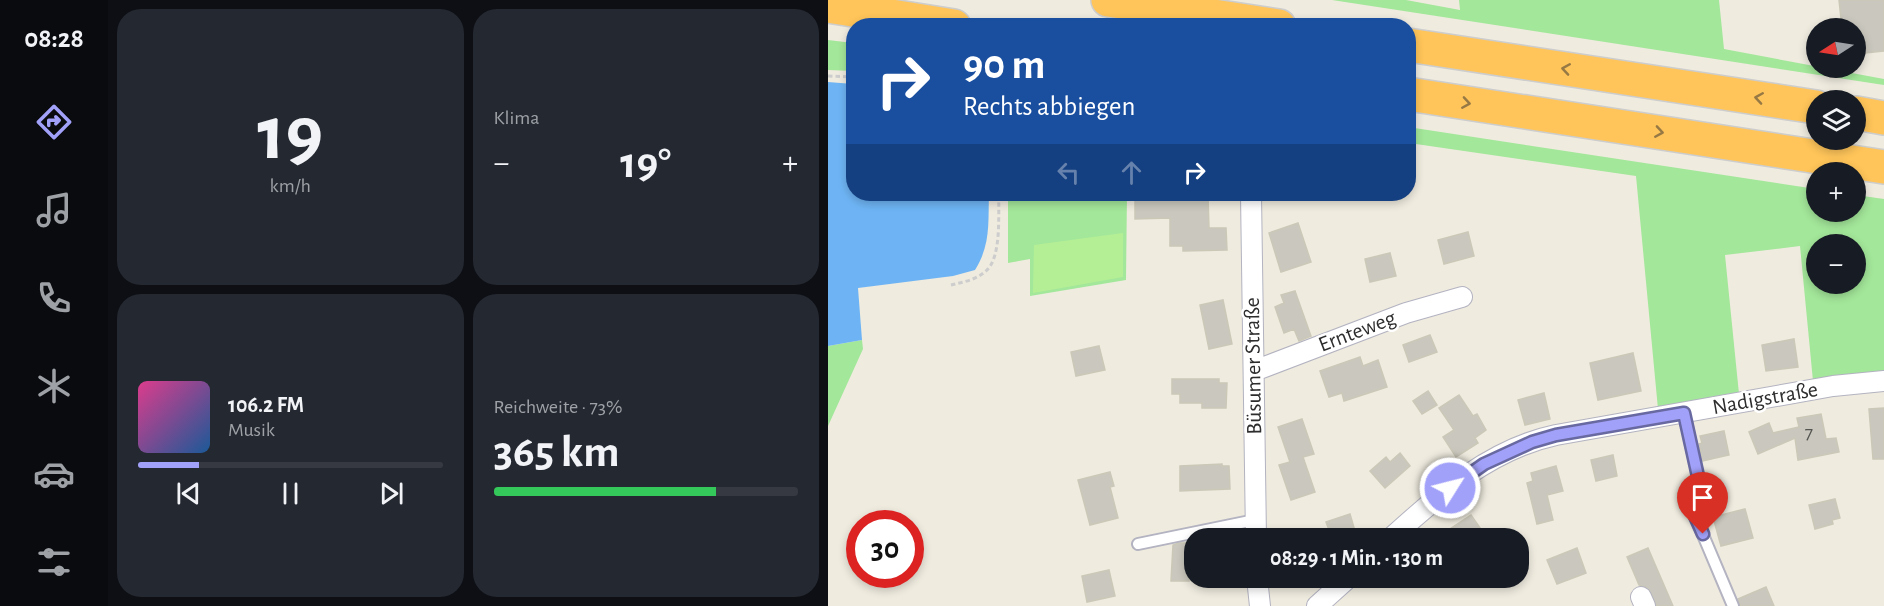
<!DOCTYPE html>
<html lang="de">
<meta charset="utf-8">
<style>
:root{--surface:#171b24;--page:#242831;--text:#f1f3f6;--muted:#9ea1a6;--line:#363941;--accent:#a2a1fa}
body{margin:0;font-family:"Alegreya Sans",sans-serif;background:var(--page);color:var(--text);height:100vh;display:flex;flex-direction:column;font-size:22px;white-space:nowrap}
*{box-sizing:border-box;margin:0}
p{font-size:20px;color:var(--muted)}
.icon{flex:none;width:33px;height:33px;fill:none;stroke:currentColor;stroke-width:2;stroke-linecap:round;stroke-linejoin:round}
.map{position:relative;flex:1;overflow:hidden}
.side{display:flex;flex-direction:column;gap:9px;padding:9px;background:#0d0f14;width:720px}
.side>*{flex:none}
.top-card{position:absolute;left:18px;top:18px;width:570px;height:183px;border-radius:24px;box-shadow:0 3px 9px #0003;background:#1a4fa0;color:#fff;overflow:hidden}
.needle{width:39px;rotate:258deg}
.buttons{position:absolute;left:978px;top:18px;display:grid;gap:12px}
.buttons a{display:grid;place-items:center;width:60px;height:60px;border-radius:50%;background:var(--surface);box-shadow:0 3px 9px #0003;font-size:30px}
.speed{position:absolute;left:18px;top:510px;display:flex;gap:12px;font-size:30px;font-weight:700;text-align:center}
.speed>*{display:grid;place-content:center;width:78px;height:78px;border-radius:50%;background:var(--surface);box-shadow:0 3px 9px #0003;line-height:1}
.speed .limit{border:9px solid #d22;background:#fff;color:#111}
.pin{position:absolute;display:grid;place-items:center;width:51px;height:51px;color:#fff;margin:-62px -26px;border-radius:50% 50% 50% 0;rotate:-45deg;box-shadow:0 0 6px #0007}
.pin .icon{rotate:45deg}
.me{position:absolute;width:66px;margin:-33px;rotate:54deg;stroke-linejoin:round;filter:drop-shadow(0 0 4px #0008)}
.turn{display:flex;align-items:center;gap:21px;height:126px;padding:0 18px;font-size:27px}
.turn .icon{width:78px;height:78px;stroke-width:2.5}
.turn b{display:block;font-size:42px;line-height:51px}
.lanes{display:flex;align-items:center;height:57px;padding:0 18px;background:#0003;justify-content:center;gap:30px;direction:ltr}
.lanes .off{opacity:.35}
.big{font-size:45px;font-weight:700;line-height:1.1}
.side .widget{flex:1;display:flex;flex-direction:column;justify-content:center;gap:9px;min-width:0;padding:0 21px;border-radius:24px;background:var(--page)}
.side .dial{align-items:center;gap:0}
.dial b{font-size:78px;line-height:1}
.song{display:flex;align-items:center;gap:18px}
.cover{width:72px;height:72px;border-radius:9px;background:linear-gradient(135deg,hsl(330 70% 55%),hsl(210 70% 35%))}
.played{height:6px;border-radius:3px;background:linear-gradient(90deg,var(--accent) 20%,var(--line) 20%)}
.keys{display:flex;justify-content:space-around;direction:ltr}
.heat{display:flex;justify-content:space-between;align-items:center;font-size:33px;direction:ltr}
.charge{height:9px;border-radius:4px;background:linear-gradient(90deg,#34c759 73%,var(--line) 0)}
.side .tiles{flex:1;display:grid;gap:9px;grid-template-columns:repeat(2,1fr)}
.trip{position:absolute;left:356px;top:528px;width:345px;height:60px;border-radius:24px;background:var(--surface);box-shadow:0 3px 9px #0003;font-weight:700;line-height:60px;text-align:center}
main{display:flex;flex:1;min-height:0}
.tab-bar{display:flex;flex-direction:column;width:108px;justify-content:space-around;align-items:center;background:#090b0e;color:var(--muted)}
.tab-bar .icon{width:42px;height:42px}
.tab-bar .on{color:var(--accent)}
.tab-bar b{font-size:27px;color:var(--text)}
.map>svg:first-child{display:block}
</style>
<main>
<nav class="tab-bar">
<b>08:28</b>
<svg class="icon on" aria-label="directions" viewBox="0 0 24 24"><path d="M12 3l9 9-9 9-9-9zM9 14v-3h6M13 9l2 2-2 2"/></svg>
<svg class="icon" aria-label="music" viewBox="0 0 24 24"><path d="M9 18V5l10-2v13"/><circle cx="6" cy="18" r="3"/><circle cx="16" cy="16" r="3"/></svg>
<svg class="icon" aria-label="phone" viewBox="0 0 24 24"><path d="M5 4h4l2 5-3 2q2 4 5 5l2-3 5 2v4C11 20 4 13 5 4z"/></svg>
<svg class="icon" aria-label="climate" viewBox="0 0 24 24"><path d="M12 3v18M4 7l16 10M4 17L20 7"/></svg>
<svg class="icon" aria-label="car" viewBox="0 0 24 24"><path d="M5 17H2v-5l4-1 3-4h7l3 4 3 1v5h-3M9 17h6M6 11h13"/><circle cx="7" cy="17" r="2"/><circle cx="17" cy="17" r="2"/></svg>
<svg class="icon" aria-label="filters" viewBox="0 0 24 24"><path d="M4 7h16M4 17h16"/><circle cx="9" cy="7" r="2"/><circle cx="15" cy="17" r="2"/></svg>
</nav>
<section class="side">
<div class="tiles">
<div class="widget dial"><b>19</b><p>km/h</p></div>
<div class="widget"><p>Klima</p>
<div class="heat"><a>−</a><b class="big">19°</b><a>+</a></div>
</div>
<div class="widget">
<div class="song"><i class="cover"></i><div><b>106.2 FM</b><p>Musik</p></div></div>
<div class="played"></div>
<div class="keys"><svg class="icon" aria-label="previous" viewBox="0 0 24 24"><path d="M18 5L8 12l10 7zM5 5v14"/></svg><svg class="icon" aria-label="pause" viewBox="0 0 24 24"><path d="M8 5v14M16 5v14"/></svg><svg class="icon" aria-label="next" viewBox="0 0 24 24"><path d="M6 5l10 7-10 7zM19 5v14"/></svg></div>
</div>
<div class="widget"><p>Reichweite · 73%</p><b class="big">365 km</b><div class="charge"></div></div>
</div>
</section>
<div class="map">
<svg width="1056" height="606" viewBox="0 0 1056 606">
<rect width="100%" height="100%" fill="#efebdf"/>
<!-- green -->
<path fill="#a3e79a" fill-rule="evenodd" d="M504,0H578L632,10L631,0H891L896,49L1056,79V85Z
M0,40L25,43V71L0,70Z
M580,127L988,189V212H1028V195L1056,199V372L985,381L972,246L897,255L911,394L830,409L808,176L581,143ZM988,244H1028V284H988Z
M180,194H299L298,280L202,296V259L180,263Z
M34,340L35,349L0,426V346Z"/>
<!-- pitch -->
<path fill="#b5ef95" d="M295,233V277L205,293L206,245Z"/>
<!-- water -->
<path fill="#6eb4f4" d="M0,82L25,84L26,194H161C160,223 163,244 147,270L125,276L30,288L34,340L0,346Z"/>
<!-- building -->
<path fill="#cac8be" stroke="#cbc8b8" stroke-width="1.5" d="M1011,0H1056V51L1028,54V28H1014Z
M307,194H343L342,197L380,196L381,228H398L399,250L355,251V246H342V218L307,219Z
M470,223L483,262L453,272L441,233Z
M640,232L646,256L616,264L610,240Z
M562,253L568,276L542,282L537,259Z
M467,291L483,336L471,341L466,329L456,333L447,307L456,303L453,295Z
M395,300L404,344L381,349L372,305Z
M602,335L609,352L581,362L575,345Z
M966,339L970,367L938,371L934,345Z
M271,346L277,370L248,376L243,352Z
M805,353L813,391L770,400L762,363Z
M532,357L535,366L550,360L559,387L516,401L514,393L501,397L492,371Z
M344,379H391V383H399L398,408H374V403H352V394H344Z
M600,391L609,405L594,414L585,401Z
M716,393L722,419L697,425L690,400Z
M631,395L645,416L649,414L658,430L647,438L650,443L628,457L615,437L626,430L611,408Z
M1056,408V459H1045L1041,409Z
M993,414L998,439L1008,438L1011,452L970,460L967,438L930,454L921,432L941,423L945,433L971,427L969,418Z
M474,419L486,454L475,457L487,492L463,500L451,465L462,462L450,427Z
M896,431L901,455L874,461L871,444L874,443L872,436Z
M572,453L582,466L557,488L542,471L558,457L562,462Z
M785,455L789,476L768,481L763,460Z
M394,464V466H401L402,489L352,491V466Z
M728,466L735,491L719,495L725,520L709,524L699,483L705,481L703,473Z
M282,472L286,486L282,487L290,518L262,525L250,480Z
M1007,499L1012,518L1004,520L1005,524L987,529L981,505Z
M917,509L925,538L893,546L885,517Z
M522,514L529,538H504L498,522Z
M643,515L659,538H628L622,529Z
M351,543H366V561H361V581H343L345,545Z
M749,548L758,573L729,584L719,560Z
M820,548L845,606H829L820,588L811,585L799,557Z
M281,570L287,596L259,602L254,576Z
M938,587L946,606H912L910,599Z"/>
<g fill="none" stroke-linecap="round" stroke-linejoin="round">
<!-- lane casing -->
<g stroke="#b3b3c1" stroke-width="14">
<path id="lane" d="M856,413L873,490L867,516L905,606
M310,544L427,520"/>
</g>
<!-- street casing -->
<g stroke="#b3b3c1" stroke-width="22">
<path id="street" d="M423,194L428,538
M426,371L578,313L634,297
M563,538C612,494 662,449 728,435L1005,386L1056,381
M429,578L432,606
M813,597L817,606
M489,606L520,578"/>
</g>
<!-- highway casing -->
<g stroke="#cdcdcd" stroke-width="36">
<path id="highway" d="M280,0L451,26
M0,6L126,26
M580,45L988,107
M580,94L1056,167
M1028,113L1056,118"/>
</g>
<!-- path -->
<path stroke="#cdcdcd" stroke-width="3" stroke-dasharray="4.5 3" stroke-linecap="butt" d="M0,76L26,77
M123,285C135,282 148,280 158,271C174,257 170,214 171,194"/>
<!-- lane -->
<use href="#lane" stroke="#fff" stroke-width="10"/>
<!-- street -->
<use href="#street" stroke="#fff" stroke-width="20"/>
<!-- highway -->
<use href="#highway" stroke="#ffc55a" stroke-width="33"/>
</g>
<!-- one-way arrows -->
<defs><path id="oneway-chevron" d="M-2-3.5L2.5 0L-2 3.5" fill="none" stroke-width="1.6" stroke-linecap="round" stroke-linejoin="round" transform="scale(1.5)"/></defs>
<g stroke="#967944">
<use href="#oneway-chevron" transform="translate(738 69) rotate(-171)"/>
<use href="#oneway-chevron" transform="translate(931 98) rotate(-171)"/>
<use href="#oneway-chevron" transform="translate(638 103) rotate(9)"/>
<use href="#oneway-chevron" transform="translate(831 132) rotate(9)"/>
</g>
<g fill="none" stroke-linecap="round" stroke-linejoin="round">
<!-- route casing -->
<g stroke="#6969a2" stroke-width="15">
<path id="route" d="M622,488L656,464L704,442L728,435L856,413L873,490L867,516L875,534"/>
</g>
<!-- route -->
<use href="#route" stroke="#a2a1fa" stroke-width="10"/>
</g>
<g text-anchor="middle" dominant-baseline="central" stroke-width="5" stroke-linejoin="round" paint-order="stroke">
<!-- number labels -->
<g font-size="20" fill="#545451">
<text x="981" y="433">7</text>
</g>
<!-- street labels -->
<g font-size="22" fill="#2d2d2d" stroke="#fff">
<text transform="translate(529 331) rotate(-21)">Ernteweg</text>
<text transform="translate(425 366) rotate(-91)">Büsumer Straße</text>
<text transform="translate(937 398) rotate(-10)">Nadigstraße</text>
</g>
</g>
</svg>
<div class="buttons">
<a><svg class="needle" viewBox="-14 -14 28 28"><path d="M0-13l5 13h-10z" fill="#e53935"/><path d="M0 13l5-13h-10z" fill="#9ea1a6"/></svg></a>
<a><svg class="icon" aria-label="layers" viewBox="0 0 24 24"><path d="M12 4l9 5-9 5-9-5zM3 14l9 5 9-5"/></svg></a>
<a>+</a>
<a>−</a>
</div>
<div class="speed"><div class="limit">30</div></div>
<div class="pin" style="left:875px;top:534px;background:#d93025"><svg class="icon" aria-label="arrive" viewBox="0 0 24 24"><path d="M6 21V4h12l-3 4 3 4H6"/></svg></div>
<svg class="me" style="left:622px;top:488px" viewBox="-20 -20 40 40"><circle r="17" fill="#a2a1fa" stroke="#fff" stroke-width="3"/><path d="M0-11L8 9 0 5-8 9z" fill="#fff"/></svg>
<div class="trip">08:29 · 1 Min. · 130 m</div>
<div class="top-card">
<div class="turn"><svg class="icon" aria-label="right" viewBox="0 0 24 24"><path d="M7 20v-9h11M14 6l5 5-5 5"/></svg><div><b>90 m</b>Rechts abbiegen</div></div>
<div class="lanes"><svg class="icon off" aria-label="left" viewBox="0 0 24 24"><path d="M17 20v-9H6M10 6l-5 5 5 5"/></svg><svg class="icon off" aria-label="ahead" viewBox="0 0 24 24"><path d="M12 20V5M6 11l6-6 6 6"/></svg><svg class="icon" aria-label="right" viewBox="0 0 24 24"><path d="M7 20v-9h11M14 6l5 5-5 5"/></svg></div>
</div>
</div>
</main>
